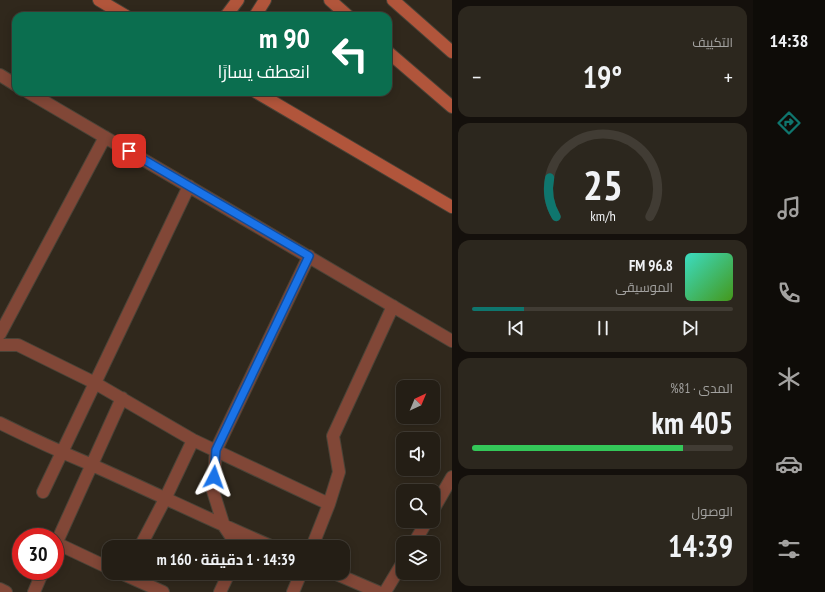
<!DOCTYPE html>
<html lang="ar">
<meta charset="utf-8">
<style>
:root{--surface:#241e15;--page:#2c271e;--text:#f1f3f6;--muted:#a3a2a0;--line:#413c34;--accent:#0f766e}
body{margin:0;font-family:"PT Sans Narrow",Cairo,sans-serif;background:var(--page);color:var(--text);direction:rtl;height:100vh;display:flex;flex-direction:column;font-size:15px;white-space:nowrap}
*{box-sizing:border-box;margin:0}
p{font-size:13px;color:var(--muted)}
.icon{flex:none;width:22px;height:22px;fill:none;stroke:currentColor;stroke-width:2;stroke-linecap:round;stroke-linejoin:round}
.map{position:relative;flex:1;overflow:hidden;direction:ltr}
.panel{display:flex;flex-direction:column;gap:6px;padding:6px;background:#14100c;width:301px}
.panel>*{flex:none}
.guide{position:absolute;left:12px;top:12px;width:380px;height:84px;border-radius:12px;box-shadow:0 2px 10px #0003,0 0 0 1px var(--line);direction:rtl;background:#0b6e4f;color:#fff;overflow:hidden}
.needle{width:26px;rotate:44deg}
.controls{position:absolute;left:396px;top:380px;display:grid;gap:8px}
.controls a{display:grid;place-items:center;width:44px;height:44px;border-radius:8px;background:var(--surface);box-shadow:0 2px 10px #0003,0 0 0 1px var(--line);font-size:20px}
.speed{position:absolute;left:12px;top:528px;display:flex;gap:8px;font-size:20px;font-weight:700;text-align:center}
.speed>*{display:grid;place-content:center;width:52px;height:52px;border-radius:50%;background:var(--surface);box-shadow:0 2px 10px #0003,0 0 0 1px var(--line);line-height:1}
.speed .limit{border:6px solid #d22;background:#fff;color:#111}
.pin{position:absolute;display:grid;place-items:center;width:34px;height:34px;color:#fff;margin:-17px;border-radius:8px;box-shadow:0 2px 6px #0006}
.me{position:absolute;width:44px;margin:-22px;rotate:4deg;stroke-linejoin:round;filter:drop-shadow(0 0 3px #0008)}
.turn{display:flex;align-items:center;gap:14px;height:84px;padding:0 16px;font-size:18px}
.turn .icon{width:52px;height:52px;stroke-width:2.5}
.turn b{display:block;font-size:28px;line-height:34px}
.big{font-size:30px;font-weight:700;line-height:1.1}
.panel .tile{flex:1;display:flex;flex-direction:column;justify-content:center;gap:6px;min-width:0;padding:0 14px;border-radius:12px;background:var(--page)}
.panel .dial{align-items:center;gap:0}
.dial svg{height:104px;overflow:visible;fill:none;stroke:var(--line);stroke-width:7;stroke-linecap:round;text-anchor:middle}
.dial text{fill:var(--text);stroke:none}
.song{display:flex;align-items:center;gap:12px}
.cover{width:48px;height:48px;border-radius:6px;background:linear-gradient(135deg,hsl(170 70% 55%),hsl(100 70% 35%))}
.played{height:4px;border-radius:2px;background:linear-gradient(90deg,var(--accent) 20%,var(--line) 20%)}
.keys{display:flex;justify-content:space-around;direction:ltr}
.heat{display:flex;justify-content:space-between;align-items:center;font-size:22px;direction:ltr}
.charge{height:6px;border-radius:3px;background:linear-gradient(90deg,#34c759 81%,var(--line) 0)}
.trip{position:absolute;left:102px;top:540px;width:248px;height:40px;border-radius:12px;background:var(--surface);box-shadow:0 2px 10px #0003,0 0 0 1px var(--line);font-weight:700;line-height:40px;text-align:center;direction:rtl}
main{display:flex;flex:1;min-height:0}
.tab-bar{display:flex;flex-direction:column;width:72px;justify-content:space-around;align-items:center;background:#0e0c08;color:var(--muted)}
.tab-bar .icon{width:28px;height:28px}
.tab-bar .active{color:var(--accent)}
.tab-bar b{font-size:18px;color:var(--text)}
.map>svg:first-child{display:block}
</style>
<main>
<nav class="tab-bar">
<b>14:38</b>
<svg class="icon active" aria-label="directions" viewBox="0 0 24 24"><path d="M12 3l9 9-9 9-9-9zM9 14v-3h6M13 9l2 2-2 2"/></svg>
<svg class="icon" aria-label="music" viewBox="0 0 24 24"><path d="M9 18V5l10-2v13"/><circle cx="6" cy="18" r="3"/><circle cx="16" cy="16" r="3"/></svg>
<svg class="icon" aria-label="phone" viewBox="0 0 24 24"><path d="M5 4h4l2 5-3 2q2 4 5 5l2-3 5 2v4C11 20 4 13 5 4z"/></svg>
<svg class="icon" aria-label="climate" viewBox="0 0 24 24"><path d="M12 3v18M4 7l16 10M4 17L20 7"/></svg>
<svg class="icon" aria-label="car" viewBox="0 0 24 24"><path d="M5 17H2v-5l4-1 3-4h7l3 4 3 1v5h-3M9 17h6M6 11h13"/><circle cx="7" cy="17" r="2"/><circle cx="17" cy="17" r="2"/></svg>
<svg class="icon" aria-label="filters" viewBox="0 0 24 24"><path d="M4 7h16M4 17h16"/><circle cx="9" cy="7" r="2"/><circle cx="15" cy="17" r="2"/></svg>
</nav>
<section class="panel">
<div class="tile"><p>التكييف</p>
<div class="heat"><a>−</a><b class="big">19°</b><a>+</a></div>
</div>
<div class="tile dial"><svg viewBox="0 0 100 80">
<path d="M14 69A42 42 0 1 1 86 69"/>
<path d="M14 69A42 42 0 0 1 9 39" stroke="#0f766e"/>
<text x="50" y="56" font-size="32" font-weight="700">25</text>
<text x="50" y="72" font-size="11">km/h</text>
</svg></div>
<div class="tile">
<div class="song"><i class="cover"></i><div><b>96.8 FM</b><p>الموسيقى</p></div></div>
<div class="played"></div>
<div class="keys"><svg class="icon" aria-label="previous" viewBox="0 0 24 24"><path d="M18 5L8 12l10 7zM5 5v14"/></svg><svg class="icon" aria-label="pause" viewBox="0 0 24 24"><path d="M8 5v14M16 5v14"/></svg><svg class="icon" aria-label="next" viewBox="0 0 24 24"><path d="M6 5l10 7-10 7zM19 5v14"/></svg></div>
</div>
<div class="tile"><p>المدى · 81%</p><b class="big">405 km</b><div class="charge"></div></div>
<div class="tile"><p>الوصول</p><b class="big">14:39</b></div>
</section>
<div class="map">
<svg width="452" height="592" viewBox="0 0 452 592">
<rect width="100%" height="100%" fill="#30281c"/>
<g fill="none" stroke-linecap="round" stroke-linejoin="round">
<!-- minor casing -->
<g stroke="#4a4337" stroke-width="14">
<path id="minor" d="M0,75L16,85
M28,92L452,341
M0,334L105,137
M0,345H18L95,383L193,440L329,504
M0,423C30,438 61,452 92,465C153,492 212,521 273,547
M43,492L189,186
M433,510L452,477
M56,543L109,568
M414,543L427,521
M55,546L122,398
M140,547L165,499L193,440
M238,547L224,526L213,491L216,450L309,256
M312,547L329,504L339,472L333,436L393,306
M121,573L163,592
M334,573L378,592
M0,589L6,592
M34,592L43,571
M220,592L229,573
M293,592L301,573
M385,592L403,562"/>
</g>
<!-- secondary casing -->
<g stroke="#4a4337" stroke-width="14">
<path id="secondary" d="M99,0L126,16
M330,0L348,16
M393,0L452,52
M226,16L238,0
M255,16L265,0
M388,52L452,107
M256,92L452,207"/>
</g>
<!-- minor -->
<use href="#minor" stroke="#814737" stroke-width="12"/>
<!-- secondary -->
<use href="#secondary" stroke="#b1553b" stroke-width="12"/>
</g>
<g fill="none" stroke-linecap="round" stroke-linejoin="round">
<!-- route casing -->
<g stroke="#114b97" stroke-width="10">
<path id="route" d="M129,151L309,256L216,450L214,477"/>
</g>
<!-- route -->
<use href="#route" stroke="#1a73e8" stroke-width="7"/>
</g>
</svg>
<div class="controls">
<a><svg class="needle" viewBox="-14 -14 28 28"><path d="M0-13l5 13h-10z" fill="#e53935"/><path d="M0 13l5-13h-10z" fill="#a3a2a0"/></svg></a>
<a><svg class="icon" aria-label="sound" viewBox="0 0 24 24"><path d="M4 9h4l5-4v14l-5-4H4zM17 9q2 3 0 6"/></svg></a>
<a><svg class="icon" aria-label="search" viewBox="0 0 24 24"><circle cx="10" cy="10" r="6"/><path d="M15 15l6 6"/></svg></a>
<a><svg class="icon" aria-label="layers" viewBox="0 0 24 24"><path d="M12 4l9 5-9 5-9-5zM3 14l9 5 9-5"/></svg></a>
</div>
<div class="speed"><div class="limit">30</div></div>
<div class="pin" style="left:129px;top:151px;background:#d93025"><svg class="icon" aria-label="arrive" viewBox="0 0 24 24"><path d="M6 21V4h12l-3 4 3 4H6"/></svg></div>
<svg class="me" style="left:214px;top:477px" viewBox="-20 -20 40 40"><path d="M0-17L14 15 0 8-14 15z" fill="#1a73e8" stroke="#fff" stroke-width="4"/></svg>
<div class="trip">14:39 · 1 دقيقة · 160 m</div>
<div class="guide">
<div class="turn"><svg class="icon" aria-label="left" viewBox="0 0 24 24"><path d="M17 20v-9H6M10 6l-5 5 5 5"/></svg><div><b>90 m</b>انعطف يسارًا</div></div>
</div>
</div>
</main>
